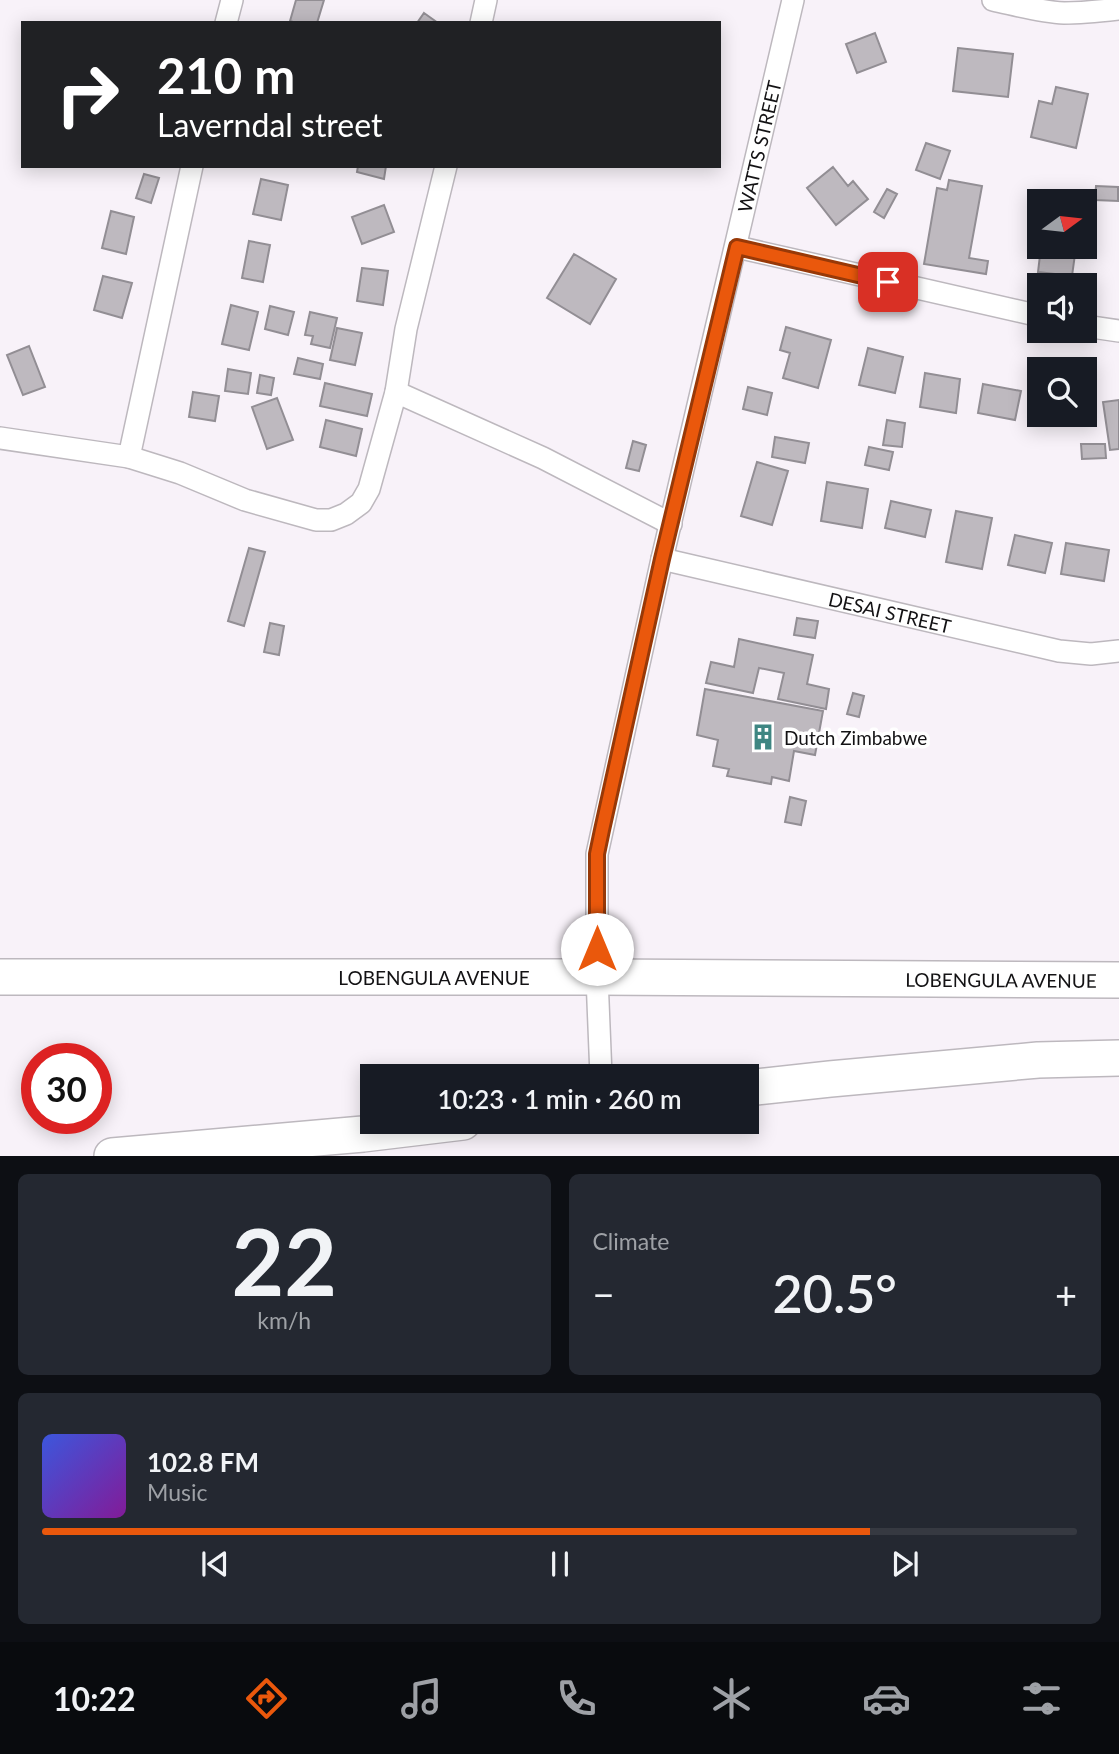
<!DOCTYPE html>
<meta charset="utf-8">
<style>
:root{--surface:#171b24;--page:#242831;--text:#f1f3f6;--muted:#9ea1a6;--line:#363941;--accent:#ea580c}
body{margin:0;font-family:Lato,sans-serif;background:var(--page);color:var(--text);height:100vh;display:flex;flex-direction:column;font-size:26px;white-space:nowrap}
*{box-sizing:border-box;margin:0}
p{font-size:23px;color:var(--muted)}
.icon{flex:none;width:38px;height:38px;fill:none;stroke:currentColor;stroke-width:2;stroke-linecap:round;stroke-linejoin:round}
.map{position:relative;height:1156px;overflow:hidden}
.panel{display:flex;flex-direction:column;gap:18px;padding:18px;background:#0d0f14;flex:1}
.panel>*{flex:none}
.banner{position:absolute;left:21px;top:21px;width:700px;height:147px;border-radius:0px;box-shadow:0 4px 18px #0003;background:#202124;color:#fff;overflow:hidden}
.needle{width:46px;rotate:75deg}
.buttons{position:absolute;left:1027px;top:189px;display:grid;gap:14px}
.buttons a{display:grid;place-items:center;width:70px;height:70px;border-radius:0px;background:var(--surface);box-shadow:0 4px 18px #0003;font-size:35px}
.speed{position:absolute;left:21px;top:1043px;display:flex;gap:14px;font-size:35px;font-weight:700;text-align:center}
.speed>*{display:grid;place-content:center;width:91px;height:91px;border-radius:50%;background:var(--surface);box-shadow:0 4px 18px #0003;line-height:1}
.speed .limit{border:10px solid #d22;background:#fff;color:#111}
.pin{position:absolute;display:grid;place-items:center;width:60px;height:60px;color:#fff;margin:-30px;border-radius:14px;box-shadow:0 4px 10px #0006}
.me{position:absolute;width:77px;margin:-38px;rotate:0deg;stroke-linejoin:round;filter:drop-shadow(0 0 5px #0008)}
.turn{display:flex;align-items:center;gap:24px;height:147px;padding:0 21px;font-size:32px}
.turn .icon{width:91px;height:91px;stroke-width:2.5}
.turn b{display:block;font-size:49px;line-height:60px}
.big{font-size:52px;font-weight:600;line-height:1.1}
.panel .tile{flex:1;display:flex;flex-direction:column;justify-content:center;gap:10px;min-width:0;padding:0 24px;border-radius:10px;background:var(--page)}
.panel .dial{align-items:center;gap:0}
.dial b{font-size:91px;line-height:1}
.song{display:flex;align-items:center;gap:21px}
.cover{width:84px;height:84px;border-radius:10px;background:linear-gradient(135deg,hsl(230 70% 55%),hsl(290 70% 35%))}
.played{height:7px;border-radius:4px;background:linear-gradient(90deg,var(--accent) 80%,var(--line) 80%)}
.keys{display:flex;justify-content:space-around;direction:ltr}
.heat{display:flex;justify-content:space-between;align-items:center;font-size:38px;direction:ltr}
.panel .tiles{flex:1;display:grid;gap:18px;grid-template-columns:1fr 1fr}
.tile:last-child{grid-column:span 2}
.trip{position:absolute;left:360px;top:1064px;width:399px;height:70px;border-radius:0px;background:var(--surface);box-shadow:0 4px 18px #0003;font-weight:600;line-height:70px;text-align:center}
.tabs{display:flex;height:112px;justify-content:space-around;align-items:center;background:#090b0e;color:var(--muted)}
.tabs .icon{width:49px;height:49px}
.tabs .active{color:var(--accent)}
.tabs b{font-size:32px;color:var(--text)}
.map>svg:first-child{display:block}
</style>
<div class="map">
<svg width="1119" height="1156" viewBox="0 0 1119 1156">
<rect width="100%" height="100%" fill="#f8f2f9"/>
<!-- building -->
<path fill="#beb9bf" stroke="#928e94" stroke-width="2" d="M296,0H324L317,23H296L290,21Z
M424,13L438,23H417Z
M875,33L886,62L857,73L846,44Z
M958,48L1013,54L1008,97L953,91Z
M1056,87L1088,94L1076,148L1031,137L1039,101L1052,104Z
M926,143L950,151L940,179L916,170Z
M358,166H386L384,179L357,172Z
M833,167L848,186L853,181L868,199L836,225L807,188Z
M144,174L159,178L151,203L136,198Z
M261,179L288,185L281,220L253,214Z
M949,180L982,186L969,258L988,261L986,274L924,264L937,188L947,190Z
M1096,186L1118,187V201L1095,200Z
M887,189L897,194L884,218L874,212Z
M1085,203H1090L1086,238H1085Z
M384,205L394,232L362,244L352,217Z
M111,211L134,217L126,254L102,248Z
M249,241L270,245L263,282L242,278Z
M1041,247H1076L1072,276L1038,272Z
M574,254L616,279L590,324L547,298Z
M362,268L388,271L383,305L357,301Z
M103,276L132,283L122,318L94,310Z
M231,305L258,312L249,350L222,344Z
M270,306L294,312L288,335L265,329Z
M310,312L337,318L330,348L311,344L313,336L305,335Z
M786,327L831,340L818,388L783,378L790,353L780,350Z
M337,328L362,333L355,365L330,360Z
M29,346L45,387L23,395L7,355Z
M868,348L903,357L895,393L859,385Z
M298,358L323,364L320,379L294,374Z
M228,369L251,373L248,394L225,391Z
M925,373L960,379L956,413L920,407Z
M260,375L274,378L271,395L257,393Z
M325,383L372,394L367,416L320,406Z
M983,384L1021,391L1015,420L978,413Z
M748,387L772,393L767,415L743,409Z
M193,392L219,396L215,421L189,417Z
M277,398L293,440L267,449L252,407Z
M1119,400V449L1110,450L1103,402Z
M1043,415H1080L1078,425L1042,419Z
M326,420L362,429L356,456L320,447Z
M887,420L905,423L902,447L883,445Z
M775,437L809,443L805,463L772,457Z
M633,441L646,445L639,471L626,468Z
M1081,444H1105L1106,458L1082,459Z
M869,447L893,452L889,470L865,465Z
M757,462L788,471L772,525L741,516Z
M827,482L868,489L862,528L821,521Z
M891,501L931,510L925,537L885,528Z
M956,511L992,518L982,569L946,562Z
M1015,535L1052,543L1045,573L1008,565Z
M1066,543L1109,550L1104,581L1061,574Z
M249,548L265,552L244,626L228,621Z
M797,618L818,621L815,638L794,635Z
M270,623L284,626L279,655L264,652Z
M739,639L813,655L807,684L829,689L826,709L778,699L784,673L759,668L753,693L706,683L711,662L734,667Z
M705,689L823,711L815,755L794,751L789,781L772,777L771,784L727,776L729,769L713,766L718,740L697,735Z
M853,693L864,696L859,717L847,714Z
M790,797L806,801L801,825L785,822Z"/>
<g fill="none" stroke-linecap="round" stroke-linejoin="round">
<!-- minor casing -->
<g stroke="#bdb8be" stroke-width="24">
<g id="minor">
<path d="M993,0C1016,5 1040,12 1064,13C1082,13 1101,11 1119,9"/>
<path d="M226,23L232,0"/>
<path d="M481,23L486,0"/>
<path d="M737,247L1040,316"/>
<path d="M1085,326L1119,331"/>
<path d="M396,392L543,458L671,524"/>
<path d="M0,438L129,457L180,473L245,500L316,520H331L346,514L361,503L369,489L396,392L406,329L446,166"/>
<path d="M129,457L192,166"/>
<path id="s1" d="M662,559L1059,651L1091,654L1119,651"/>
<path id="s2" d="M601,1076L597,977V854L662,559L793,0"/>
</g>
</g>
<!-- trunk casing -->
<g stroke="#bdb8be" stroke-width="38">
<g id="trunk">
<path id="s3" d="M0,977H597L1119,980"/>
<path d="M747,1088L830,1079L1038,1060L1119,1058"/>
<path d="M112,1156L363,1134L463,1122"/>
</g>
</g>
<!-- minor -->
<use href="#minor" stroke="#fff" stroke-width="21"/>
<!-- trunk -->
<use href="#trunk" stroke="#fff" stroke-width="35"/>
</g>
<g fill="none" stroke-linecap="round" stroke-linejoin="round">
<!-- route casing -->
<g stroke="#983908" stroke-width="18">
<path id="route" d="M597,949V854L602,830L662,559L737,247L888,282"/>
</g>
<!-- route -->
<use href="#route" stroke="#ea580c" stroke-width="12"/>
</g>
<!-- icons -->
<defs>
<g id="building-bare" transform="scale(2.1)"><path d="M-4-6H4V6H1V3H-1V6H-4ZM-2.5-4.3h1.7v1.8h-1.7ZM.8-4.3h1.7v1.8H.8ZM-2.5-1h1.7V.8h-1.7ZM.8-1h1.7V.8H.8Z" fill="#3e8682" stroke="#fff" stroke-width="2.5" paint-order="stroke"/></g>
</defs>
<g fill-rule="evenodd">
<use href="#building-bare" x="763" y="737"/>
</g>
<g text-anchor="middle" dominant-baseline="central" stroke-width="7" stroke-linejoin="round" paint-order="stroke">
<!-- street labels -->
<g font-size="19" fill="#131214" stroke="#fff">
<text stroke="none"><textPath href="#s2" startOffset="948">WATTS STREET</textPath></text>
<text stroke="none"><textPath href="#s1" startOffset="234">DESAI STREET</textPath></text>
<text stroke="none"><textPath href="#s3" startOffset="434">LOBENGULA AVENUE</textPath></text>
<text stroke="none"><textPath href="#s3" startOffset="1001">LOBENGULA AVENUE</textPath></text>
</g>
<!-- poi labels -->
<g font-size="19" fill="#131214" stroke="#fff" text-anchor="start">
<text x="784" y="737">Dutch Zimbabwe</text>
</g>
</g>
</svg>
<div class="buttons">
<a><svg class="needle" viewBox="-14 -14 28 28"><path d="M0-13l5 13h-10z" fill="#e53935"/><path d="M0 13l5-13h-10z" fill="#9ea1a6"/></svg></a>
<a><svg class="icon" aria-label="sound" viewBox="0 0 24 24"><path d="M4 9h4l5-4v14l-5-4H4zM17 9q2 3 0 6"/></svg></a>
<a><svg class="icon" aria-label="search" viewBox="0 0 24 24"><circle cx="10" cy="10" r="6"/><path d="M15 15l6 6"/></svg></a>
</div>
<div class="speed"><div class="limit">30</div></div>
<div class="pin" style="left:888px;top:282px;background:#d93025"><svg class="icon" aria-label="arrive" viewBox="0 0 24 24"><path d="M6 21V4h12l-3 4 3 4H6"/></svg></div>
<svg class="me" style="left:597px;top:949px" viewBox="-20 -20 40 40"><circle r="19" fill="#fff"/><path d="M0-13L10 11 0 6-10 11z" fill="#ea580c"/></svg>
<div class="trip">10:23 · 1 min · 260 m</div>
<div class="banner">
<div class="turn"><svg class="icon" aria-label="right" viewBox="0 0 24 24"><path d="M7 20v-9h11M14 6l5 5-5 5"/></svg><div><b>210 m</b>Laverndal street</div></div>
</div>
</div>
<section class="panel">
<div class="tiles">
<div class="tile dial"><b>22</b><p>km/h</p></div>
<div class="tile"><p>Climate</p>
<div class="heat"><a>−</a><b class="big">20.5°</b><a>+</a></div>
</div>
<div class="tile">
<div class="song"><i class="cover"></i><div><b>102.8 FM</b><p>Music</p></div></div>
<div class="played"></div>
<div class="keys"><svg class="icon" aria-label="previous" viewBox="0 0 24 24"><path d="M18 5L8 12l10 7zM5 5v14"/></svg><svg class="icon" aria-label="pause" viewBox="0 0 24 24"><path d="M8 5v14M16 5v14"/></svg><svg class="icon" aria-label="next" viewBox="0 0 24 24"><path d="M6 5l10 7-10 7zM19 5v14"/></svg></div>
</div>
</div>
</section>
<nav class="tabs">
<b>10:22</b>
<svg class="icon active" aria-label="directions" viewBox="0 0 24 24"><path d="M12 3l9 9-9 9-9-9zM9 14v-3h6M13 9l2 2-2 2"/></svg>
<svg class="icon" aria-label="music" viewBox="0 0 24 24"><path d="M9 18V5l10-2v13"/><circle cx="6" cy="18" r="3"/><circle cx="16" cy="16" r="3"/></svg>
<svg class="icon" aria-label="phone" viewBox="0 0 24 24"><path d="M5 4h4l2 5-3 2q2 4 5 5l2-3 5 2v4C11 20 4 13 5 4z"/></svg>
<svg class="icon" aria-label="climate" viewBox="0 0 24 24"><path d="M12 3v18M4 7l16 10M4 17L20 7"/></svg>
<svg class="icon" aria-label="car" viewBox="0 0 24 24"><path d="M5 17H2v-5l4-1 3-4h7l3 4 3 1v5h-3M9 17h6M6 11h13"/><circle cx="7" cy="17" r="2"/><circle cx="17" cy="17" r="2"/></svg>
<svg class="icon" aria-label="filters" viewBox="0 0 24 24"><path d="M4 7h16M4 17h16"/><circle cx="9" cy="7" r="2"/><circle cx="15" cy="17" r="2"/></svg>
</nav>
